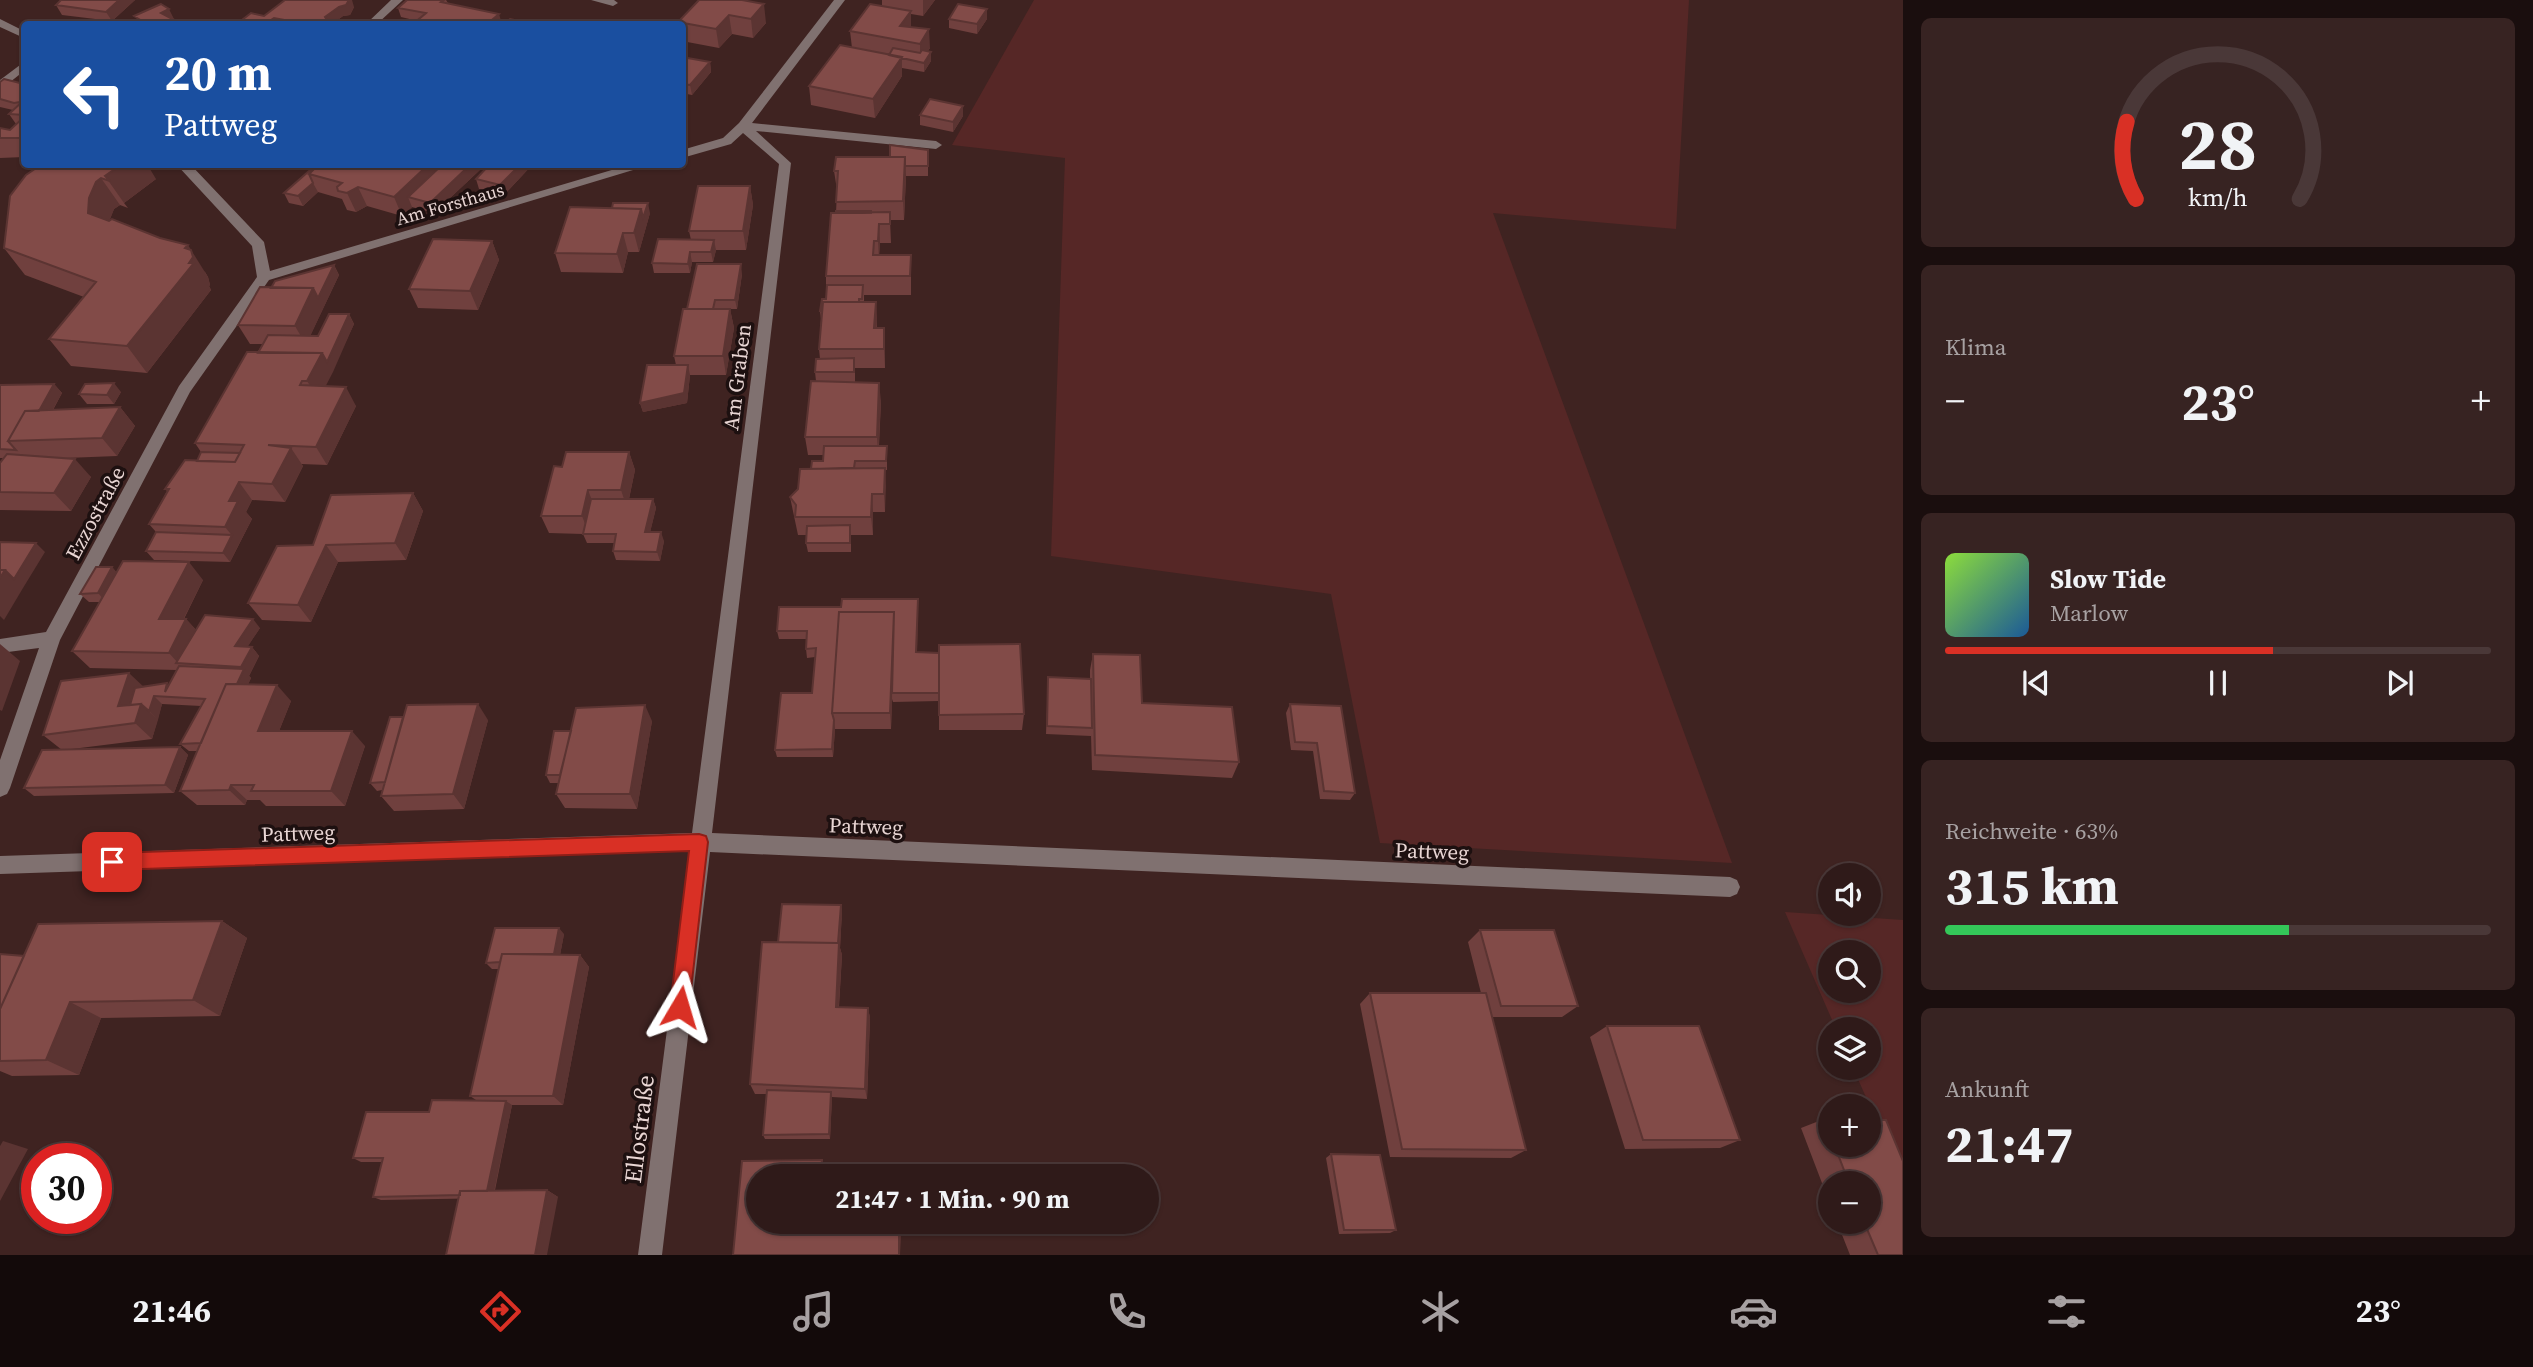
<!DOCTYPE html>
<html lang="de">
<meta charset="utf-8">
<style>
:root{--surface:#2f1a19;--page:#372322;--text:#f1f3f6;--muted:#a7a1a2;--line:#4a3838;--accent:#d93025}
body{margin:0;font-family:"Source Serif 4",serif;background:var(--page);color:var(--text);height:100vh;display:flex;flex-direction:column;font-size:26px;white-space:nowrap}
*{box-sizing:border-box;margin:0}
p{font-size:23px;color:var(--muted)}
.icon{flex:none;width:38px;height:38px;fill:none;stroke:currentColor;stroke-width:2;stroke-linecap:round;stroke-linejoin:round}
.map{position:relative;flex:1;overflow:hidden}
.details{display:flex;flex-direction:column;gap:18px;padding:18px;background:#1a0e0e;width:630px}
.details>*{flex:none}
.banner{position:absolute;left:21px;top:21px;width:665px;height:147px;border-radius:7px;box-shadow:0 2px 5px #0004,0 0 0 2px var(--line);background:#1a4fa0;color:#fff;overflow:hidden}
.tools{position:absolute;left:1818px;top:863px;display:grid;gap:14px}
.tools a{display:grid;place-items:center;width:63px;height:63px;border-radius:50%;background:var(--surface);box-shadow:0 2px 5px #0004,0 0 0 2px var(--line);font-size:35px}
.speed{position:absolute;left:21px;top:1143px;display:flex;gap:14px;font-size:35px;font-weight:700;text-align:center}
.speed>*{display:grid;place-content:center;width:91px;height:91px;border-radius:50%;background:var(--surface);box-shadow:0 2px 5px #0004,0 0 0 2px var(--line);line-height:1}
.speed .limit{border:10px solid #d22;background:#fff;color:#111}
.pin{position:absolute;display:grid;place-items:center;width:60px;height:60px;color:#fff;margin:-30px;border-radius:14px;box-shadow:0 4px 10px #0006}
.me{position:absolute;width:77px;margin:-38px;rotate:7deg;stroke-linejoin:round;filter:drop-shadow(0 0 5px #0008)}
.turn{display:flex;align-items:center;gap:24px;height:147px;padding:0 28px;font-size:32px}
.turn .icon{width:91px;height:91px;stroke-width:2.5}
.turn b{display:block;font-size:49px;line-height:60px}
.big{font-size:52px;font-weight:700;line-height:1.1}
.details .card{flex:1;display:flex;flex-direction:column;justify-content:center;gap:10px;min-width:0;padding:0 24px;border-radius:10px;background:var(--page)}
.details .dial{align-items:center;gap:0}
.dial svg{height:182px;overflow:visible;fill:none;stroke:var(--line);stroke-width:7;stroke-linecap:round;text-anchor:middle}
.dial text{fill:var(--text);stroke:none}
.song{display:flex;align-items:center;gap:21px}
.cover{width:84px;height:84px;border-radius:10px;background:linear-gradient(135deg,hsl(90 70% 55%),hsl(210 70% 35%))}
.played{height:7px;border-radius:4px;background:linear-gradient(90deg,var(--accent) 60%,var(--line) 60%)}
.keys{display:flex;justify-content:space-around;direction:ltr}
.heat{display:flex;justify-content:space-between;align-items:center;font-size:38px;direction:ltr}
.charge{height:10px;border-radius:5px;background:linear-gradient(90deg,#34c759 63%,var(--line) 0)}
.trip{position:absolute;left:746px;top:1164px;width:413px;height:70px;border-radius:35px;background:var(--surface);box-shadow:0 2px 5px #0004,0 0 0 2px var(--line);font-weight:700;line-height:70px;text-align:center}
.tabs{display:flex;height:112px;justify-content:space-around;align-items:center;background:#130a0a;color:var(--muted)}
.tabs .icon{width:49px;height:49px}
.tabs .on{color:var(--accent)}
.tabs b{font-size:32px;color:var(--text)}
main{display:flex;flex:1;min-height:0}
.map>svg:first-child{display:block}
</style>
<main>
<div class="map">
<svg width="1903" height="1255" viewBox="0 0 1903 1255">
<rect width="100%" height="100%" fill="#3f2321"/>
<!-- green -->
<path fill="#562726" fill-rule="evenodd" d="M1034,0H1689L1676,229L1493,213L1732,863L1380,843L1331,594L1051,556L1065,158L952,145Z
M1785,912L1903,920V1180L1853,1068H1869V1029H1836ZM1830,952H1869V990H1830Z"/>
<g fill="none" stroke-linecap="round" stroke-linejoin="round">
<!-- minor -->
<path fill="#807170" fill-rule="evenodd" d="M391,0H403L377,24H366Z
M591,0H614L618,3L613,6Z
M834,0H845L752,123L936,141L942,145L936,149L756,131L791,163L712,833L1730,877L1737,880L1740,887L1737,894L1730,897L710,852L662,1255H638L690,851L0,874V856L692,833L779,164L743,133L731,144L682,158V150L723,138L739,123Z
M0,19L24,31V38L0,27Z
M24,62V71L0,90V80Z
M176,164H190L264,242L270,271L632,164H653L269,280L190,392L60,640L10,788L7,794L0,797V760L39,648L0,653V639L46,632L179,386L257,277L252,246Z"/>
</g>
<!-- wall -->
<path fill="#70403e" d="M61,0H135L112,21L62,15L56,5Z
M407,0H446L448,3L502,24H413L418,21L401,17L398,8Z
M882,0H935L923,16L911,14V27L930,48L928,51L931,61L924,72L902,68V76L875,118L811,105L809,86L852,48L850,31L882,6Z
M747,1L766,23L753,38L732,34L719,48L682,41V24H679L678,22Z
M354,7L350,15L343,16L332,24H244L242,20Z
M949,19H987L977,34L949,28Z
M682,57L710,62L711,72L692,95L682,93Z
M0,82L24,84V157L0,158V128L10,130L16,124L9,114L13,110L0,107Z
M963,106V116L953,132L920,125V115Z
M928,150V176H906L904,220H890L891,243H880L879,255H911V295H864V302H876L877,328L885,347V368H855V382L881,401L879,446H887V470H885V512H873V535H851V552H808L806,543V535H798L790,497L798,489L811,469L823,461V455H808L805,437L816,381L815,372L820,359L819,349L821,319L820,311L826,299V276L836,213L837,190L834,171L890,157Z
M42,164L156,179L124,203L128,208L120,205L114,209L109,221L205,272L208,277L210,285L209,286L211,290L147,373L71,366L49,339L84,297L25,275L4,248Z
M317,164L482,168L434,213L412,207L402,216L367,206L356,212L347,210L342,199L318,192L303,206L289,203L284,193Z
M490,164H533L504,195L479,189L476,179Z
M574,164H606L601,170Z
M750,186L753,205L746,250H716L713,262H692L690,273H654L652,263L691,240L689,231Z
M650,213L639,252H628L623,273L561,272L555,253Z
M492,241L499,260L478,310L418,308L409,289Z
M334,265L339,275L310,336H318L349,314L354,324L325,386L356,406L327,465L301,464L303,466L285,502L252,500L246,512L252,519L230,562L154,560L146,551L156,532L149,524L167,491L165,489L197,461L201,452L195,443L263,344H250L238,325L271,288Z
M742,274L737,309H723H730L734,328L726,375H690L687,403L643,412L640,403L676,365L674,356L687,309Z
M54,384L62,393L53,410L120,407L135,426L117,456L66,458L91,477L71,511L0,510V463L3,458H0V385Z
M121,392L114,404H87L79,394Z
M629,452L635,470L629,499H653L656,508L650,532L664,541L660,561L616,560L613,551L614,543H587L583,534L549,533L541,516L562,467Z
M413,493L423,511L406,560L338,562L311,622L262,620L248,603L313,545Z
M112,567L116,572L203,580L184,619H186L196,630L260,628L247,647H252L259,656L249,676L251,678L248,684L291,701L279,731L365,746L345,806H266L260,800H247L245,805H197L180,791L197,751H189L180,744L201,706L162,704L152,739L64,750L180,747L188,755L174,793L34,796L24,788L62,750L43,735L143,686L168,685L177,670L90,668L72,651L100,602H89L80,594Z
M918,599L917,652L1024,714L1022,730H939V701L893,702L892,699L891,729H835L833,757H777L775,750L812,693L815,657L807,658L806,649V639H779L777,631L841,607Z
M1093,654L1142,703L1239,762L1232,778L1092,770L1091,734V736L1046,734L1048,677L1090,679V670Z
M1290,704L1355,793L1350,800L1320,799L1313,751L1291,750L1286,713Z
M488,720L464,809L394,811L381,796L382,790L377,791L370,783Z
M652,721L637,809L565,808L556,794L559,783H550L546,775L571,731Z
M841,905L842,911L840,948L842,955L839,1007L868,1008L870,1018L867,1099L832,1097L830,1139H765L763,1135L767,1094H755L750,1084L778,942Z
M222,921L247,938L220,1016L101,1018L79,1075L12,1076L0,1071V954L24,956Z
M1480,930L1578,1006L1562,1017H1492L1526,1150L1511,1158L1390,1157L1360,1004L1370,993H1481L1468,942Z
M564,934L560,955H580L589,967L563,1105H512L495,1190H547L558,1197L381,1200L373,1197L382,1162H361L353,1158L429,1112L476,1100L470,1096L499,969H492L486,963Z
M1607,1026L1740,1140L1720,1148L1625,1149L1590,1037Z
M1824,1119L1830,1120V1144H1869L1903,1255H1850L1837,1222H1869V1183H1830V1204L1801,1128Z
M1331,1154L1396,1230L1390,1233L1339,1234L1326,1158Z"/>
<!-- shaded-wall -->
<path fill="#5b3432" d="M119,0H135L112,21L106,12Z
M349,0H352L354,7L350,15L343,16L332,24H319L325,17Z
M923,0H935L923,16Z
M764,4L766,23L753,38L751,19Z
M169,9L174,19L166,22L161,13Z
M987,9V19L977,34V24Z
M911,11V30L900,26Z
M499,14L502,24H487Z
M729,15L732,34L719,48L716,29Z
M274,18L277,24H265Z
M929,29L930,48L920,62V44Z
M931,52V61L924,72V63Z
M902,57V76L875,118L873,99Z
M710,62L711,72L692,95L690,85Z
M963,106V116L953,132V122Z
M905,157L906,176L904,220L903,201Z
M122,164H147L156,179L124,203L105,176Z
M429,164H444L408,197L412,207L402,216L394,197Z
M471,164H480L482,168L434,213L430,203Z
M521,164H533L504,195L500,185Z
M600,164H606L601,170Z
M101,178L120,205L114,209L108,225L88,213L89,198L96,182Z
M313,183L318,192L303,206L298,196Z
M750,186L753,205L746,250L743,231Z
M358,187L367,206L356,212L347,193Z
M648,203L650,213L639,252L634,233L641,209Z
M879,224L880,243L879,260L878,241Z
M623,233L628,252L623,273L617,254Z
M714,240L716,250L713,262L711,252Z
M492,241L499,260L478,310L470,291Z
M188,245L208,277L210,285L209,286L211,290L147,373L127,346L185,248Z
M690,252L692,262L690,273L688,264Z
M741,264L742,274L737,309L735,300Z
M334,265L339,275L306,345L295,326L313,288Z
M876,302L877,321L875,347L874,328Z
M730,309L734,328L726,375L723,356Z
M349,314L354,324L333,372L319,399L307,381L322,353Z
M884,328L885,347V368L884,349Z
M688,365L690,375L687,403L643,412L640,403Z
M114,383L121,392L114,404L107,395Z
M879,383L881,401L878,456L877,437Z
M54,384L62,393L36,440L22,441Z
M346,387L356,406L327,465L316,447Z
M120,407L135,426L117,456L102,438Z
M291,448L303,466L285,502L272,484Z
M629,452L635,470L627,508L621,490Z
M75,459L91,477L71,511L54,493Z
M885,468L886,486L885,512L884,494Z
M239,482L252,500L246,512L252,519L239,544L225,527L229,501Z
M588,490L595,508L589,534L582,516Z
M413,493L423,511L406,560L395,543Z
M872,494L873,512V535L871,517Z
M653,499L656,508L648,541L645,532Z
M661,532L664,541L660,561L657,552Z
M232,535L239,544L230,562L223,553Z
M36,543L45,552L23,588L14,579Z
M326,545L338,562L311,622L298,605Z
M189,562L203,580L175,636L159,619Z
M112,567L120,576L106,602L98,593Z
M5,570L23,588L4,620L0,616V578Z
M894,612L892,699L891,729L890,713Z
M186,619L202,636L178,663L169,653Z
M253,619L260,628L243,654L235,646Z
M0,644L20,661L2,711L0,710Z
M252,647L259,656L249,676L251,678L220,751L212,743L243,670L241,667Z
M129,673L146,689L142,705L158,720L152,739L135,723L118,706Z
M277,685L291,701L273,746L258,731Z
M154,696L162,704L158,720L149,711Z
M478,704L488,720L464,809L453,794Z
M645,705L652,721L637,809L630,794Z
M834,720L835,728L833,757L832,749Z
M352,731L365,746L345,806L331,791Z
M180,747L188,755L174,793L165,785Z
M231,785L247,800L245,805L229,790Z
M841,905L842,911L840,948L842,955L838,1018L836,1007Z
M222,921L247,938L220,1016L193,1000Z
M559,928L564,934L558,966L553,960Z
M580,955L589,967L563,1105L553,1096Z
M70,1002L101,1018L79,1075L46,1060Z
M868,1008L870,1018L867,1099L865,1089Z
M831,1092L832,1097L830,1139L829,1134Z
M506,1101L512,1105L493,1197L487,1194Z
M3,1141L28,1149L0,1201V1146Z
M822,1160L825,1168V1176H821Z
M547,1190L558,1197L547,1255H535Z
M818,1222H822V1236L818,1230Z
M899,1230L901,1236L900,1255H899Z"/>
<!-- building -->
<path fill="#824b48" stroke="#5b3432" stroke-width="2" d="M61,0H119L106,12L56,5Z
M285,0H349L346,5L339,7L325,17L327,20L323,23L319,24H306L274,18L265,24L242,20L251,13L264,16Z
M407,0H444L441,2L499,14L487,24H413L426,13L398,8Z
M699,0H742L764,4L751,19L729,15L716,29L678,22Z
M161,4L169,9L161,13L182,24H135L142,21L134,16Z
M870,4L911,11L900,26L929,29L920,44L850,31Z
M958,4L987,9L977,24L949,19Z
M510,19L523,22L520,24H504Z
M840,45L902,57L873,99L809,86Z
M893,48L920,53L922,50L931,52L924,63L889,55Z
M682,57L710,62L690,85L682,84Z
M4,79L24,84V99L20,102L14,103L0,99V82Z
M930,99L963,106L953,122L920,115Z
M24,100V115L9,114Z
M24,117V138H0V128L10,130Z
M890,145L928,150V166H905V157H890Z
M836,157H905L903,201L836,202L838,171H834Z
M42,164H122L105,176L110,181L101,178L96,182L89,198L88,213L109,221L112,219L160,238L188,245L185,248L191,250L193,257L189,263H194L127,346L49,339L96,282L4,248L10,196L26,175Z
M317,164H319L309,174L313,183L298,196L284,193Z
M319,164H429L394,197L358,187L347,193L338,191L337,187L342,183L309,174Z
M443,164H471L430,203L408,197Z
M490,164H521L500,185L476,179Z
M698,186H750L743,231H689Z
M613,203H648L643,218L641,209L612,208Z
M570,207L641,209L634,233H623L617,254L555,253Z
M836,211H871V213H836Z
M890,212V224H879L878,241H874L873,255H911L910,276H826L831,213Z
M433,239L492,241L470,291L409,289Z
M658,239L714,240L711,252H690L688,264L652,263Z
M697,264H741L735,300H715L713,309H687Z
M334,265L318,298L313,288H271L275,281Z
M827,285H863L862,299H859V302H823L822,311H820L822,299H826Z
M260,287L313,288L295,326L238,325Z
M823,302H876L874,328H884V349H819Z
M683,309H730L723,356H674Z
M329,314H349L327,362L322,353H258L268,335L318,336Z
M247,352L322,353L307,381H302L300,385L346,387L316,447L268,445L291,448L272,484L239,482L229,501H238L225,527L149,524L169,489H165L185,460L235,462L244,445L195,443Z
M854,358V372H815L816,359Z
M647,365H688L684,393L640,403Z
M811,381L879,383L877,437H805Z
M114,383L107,395L79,394L85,384Z
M54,384L39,411H25L8,441L16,450L0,449V385Z
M120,407L102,438L8,441L25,411Z
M824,446H887L886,461H855L854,468L811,469L812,461H823Z
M201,452L240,453L235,462L197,461Z
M566,452H629L621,490H588L582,516H541L554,466L562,467Z
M7,454L75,459L54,493L0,492V463Z
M885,468L884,494H872L871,517H795L796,505L790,497L798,489L800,469Z
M413,493L395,543L326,545L298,605L248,603L277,546L313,545L331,495Z
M591,499H653L645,532H661L657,552L613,551L616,534H583Z
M850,525V543H806L807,526Z
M156,532L232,535L223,553L146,551Z
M0,542L36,543L14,579L5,570H0Z
M123,561L189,562L159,619H186L169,653L72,651Z
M96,567H112L98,593L80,594Z
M0,570H5L0,578Z
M842,599H918L916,652L939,653V693H892L894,612H839L832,713L834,720L832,749L775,750L781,693H812L816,648L806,649L807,631H777L779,607H841Z
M839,612H894L890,713H832Z
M205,615L253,619L235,646L252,647L241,667L176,663Z
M1020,644L1024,714L939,715V645Z
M1093,654L1140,655L1142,703L1232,707L1239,762L1095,755Z
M179,666L244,669L237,684H226L201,743L180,744L205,699L154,696L149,711L141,704L130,705L135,688L167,683L165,692Z
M129,673L118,706L141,704L135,723L43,735L61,681Z
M1048,677L1091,679L1092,728L1047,726Z
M226,684L277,685L258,731H352L331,791H251L254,785H231L229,790L180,791Z
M478,704L453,794L381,796L407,705Z
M1290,704L1341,706L1355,793L1324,791L1317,743L1295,742Z
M645,705L630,794H556L576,708Z
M390,717H403L385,782L370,783Z
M554,731H571L560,775H546Z
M180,747L165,785L24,788L42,750Z
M782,904L841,905L838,943L778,942Z
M222,921L193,1000L70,1002L46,1060L0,1061V1009L38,924Z
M495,928H559L554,954H502L500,962L486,963Z
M1480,930H1554L1578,1006H1501Z
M762,942L839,943L836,1007L868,1008L865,1089L750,1084Z
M0,954L24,956L0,1009Z
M502,954L580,955L553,1096H470Z
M1370,993H1486L1526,1150L1402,1149Z
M1607,1026H1699L1740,1140H1643Z
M767,1090L831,1092L829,1134L763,1135Z
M432,1100L506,1101L487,1191H460V1195L373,1197L383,1158H353L366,1112H429Z
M1824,1119L1830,1120V1136Z
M1869,1120H1886L1903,1161V1255H1878L1864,1222H1869V1183H1849L1834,1144H1869Z
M1331,1154L1380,1155L1396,1230H1344Z
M822,1160L821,1176H758V1222H818V1230H899V1255H733L742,1161Z
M547,1190L535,1255H446L460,1191Z"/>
<!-- route -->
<path fill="#d93025" stroke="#8d1f18" stroke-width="2" d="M699,834L706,836L708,842L689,1007L686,1014L680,1017L673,1014L670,1007L689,851L112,870L105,868L103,862L105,856L112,853Z"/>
<g text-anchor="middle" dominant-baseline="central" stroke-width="7" stroke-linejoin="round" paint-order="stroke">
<!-- far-street labels -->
<g font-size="18" fill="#e9d6d4" stroke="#1d1010">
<text transform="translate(450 204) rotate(-16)">Am Forsthaus</text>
</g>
<!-- street labels -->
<g font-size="21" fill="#e9d6d4" stroke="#1d1010">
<text transform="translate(737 377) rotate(-83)">Am Graben</text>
<text transform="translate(95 513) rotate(-62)">Ezzostraße</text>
<text transform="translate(866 826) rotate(2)">Pattweg</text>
<text transform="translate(298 833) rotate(-2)">Pattweg</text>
<text transform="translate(1432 851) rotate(2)">Pattweg</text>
</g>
<!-- near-street labels -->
<g font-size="24" fill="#e9d6d4" stroke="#1d1010">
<text transform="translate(639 1129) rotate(-83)">Ellostraße</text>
</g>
</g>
</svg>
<div class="tools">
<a><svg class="icon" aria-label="sound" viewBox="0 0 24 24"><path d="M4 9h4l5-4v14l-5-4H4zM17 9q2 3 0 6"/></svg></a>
<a><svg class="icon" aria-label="search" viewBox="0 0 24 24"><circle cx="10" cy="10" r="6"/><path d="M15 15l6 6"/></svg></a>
<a><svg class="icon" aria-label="layers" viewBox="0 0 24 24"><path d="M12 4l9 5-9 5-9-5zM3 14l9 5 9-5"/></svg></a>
<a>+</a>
<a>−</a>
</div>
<div class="speed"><div class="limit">30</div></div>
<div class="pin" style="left:112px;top:862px;background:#d93025"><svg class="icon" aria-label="arrive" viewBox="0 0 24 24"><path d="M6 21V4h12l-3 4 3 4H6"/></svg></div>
<svg class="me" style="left:680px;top:1007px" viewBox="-20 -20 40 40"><path d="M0-17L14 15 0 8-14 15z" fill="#d93025" stroke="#fff" stroke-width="4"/></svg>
<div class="trip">21:47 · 1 Min. · 90 m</div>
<div class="banner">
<div class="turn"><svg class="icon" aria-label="left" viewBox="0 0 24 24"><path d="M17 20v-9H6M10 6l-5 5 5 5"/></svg><div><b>20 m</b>Pattweg</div></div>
</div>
</div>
<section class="details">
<div class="card dial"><svg viewBox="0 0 100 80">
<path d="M14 69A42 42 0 1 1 86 69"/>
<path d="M14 69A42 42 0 0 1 10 35" stroke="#d93025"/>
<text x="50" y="56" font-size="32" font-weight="700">28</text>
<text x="50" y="72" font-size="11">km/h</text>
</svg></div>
<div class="card"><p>Klima</p>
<div class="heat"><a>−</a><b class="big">23°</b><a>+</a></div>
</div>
<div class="card">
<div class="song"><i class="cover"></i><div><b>Slow Tide</b><p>Marlow</p></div></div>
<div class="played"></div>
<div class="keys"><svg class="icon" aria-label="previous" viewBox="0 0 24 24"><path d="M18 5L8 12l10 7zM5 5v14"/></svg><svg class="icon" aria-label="pause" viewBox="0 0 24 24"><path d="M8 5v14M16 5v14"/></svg><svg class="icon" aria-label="next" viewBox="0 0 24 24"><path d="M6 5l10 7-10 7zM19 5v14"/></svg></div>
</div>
<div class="card"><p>Reichweite · 63%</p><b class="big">315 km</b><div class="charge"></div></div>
<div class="card"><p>Ankunft</p><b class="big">21:47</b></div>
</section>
</main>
<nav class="tabs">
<b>21:46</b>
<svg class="icon on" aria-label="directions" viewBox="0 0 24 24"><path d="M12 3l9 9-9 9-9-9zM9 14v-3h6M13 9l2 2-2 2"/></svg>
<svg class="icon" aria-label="music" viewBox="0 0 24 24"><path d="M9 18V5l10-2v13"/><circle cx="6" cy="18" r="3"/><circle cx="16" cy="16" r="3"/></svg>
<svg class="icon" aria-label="phone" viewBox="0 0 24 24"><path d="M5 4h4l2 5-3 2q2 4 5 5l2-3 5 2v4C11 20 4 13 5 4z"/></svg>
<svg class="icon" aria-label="climate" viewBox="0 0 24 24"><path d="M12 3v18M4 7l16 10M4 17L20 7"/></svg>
<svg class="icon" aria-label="car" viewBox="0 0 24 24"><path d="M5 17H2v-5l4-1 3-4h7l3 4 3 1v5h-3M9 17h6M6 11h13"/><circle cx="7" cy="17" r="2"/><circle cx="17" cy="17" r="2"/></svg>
<svg class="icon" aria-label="filters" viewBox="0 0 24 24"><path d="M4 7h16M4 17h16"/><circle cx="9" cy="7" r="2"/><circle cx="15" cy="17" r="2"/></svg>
<b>23°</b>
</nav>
